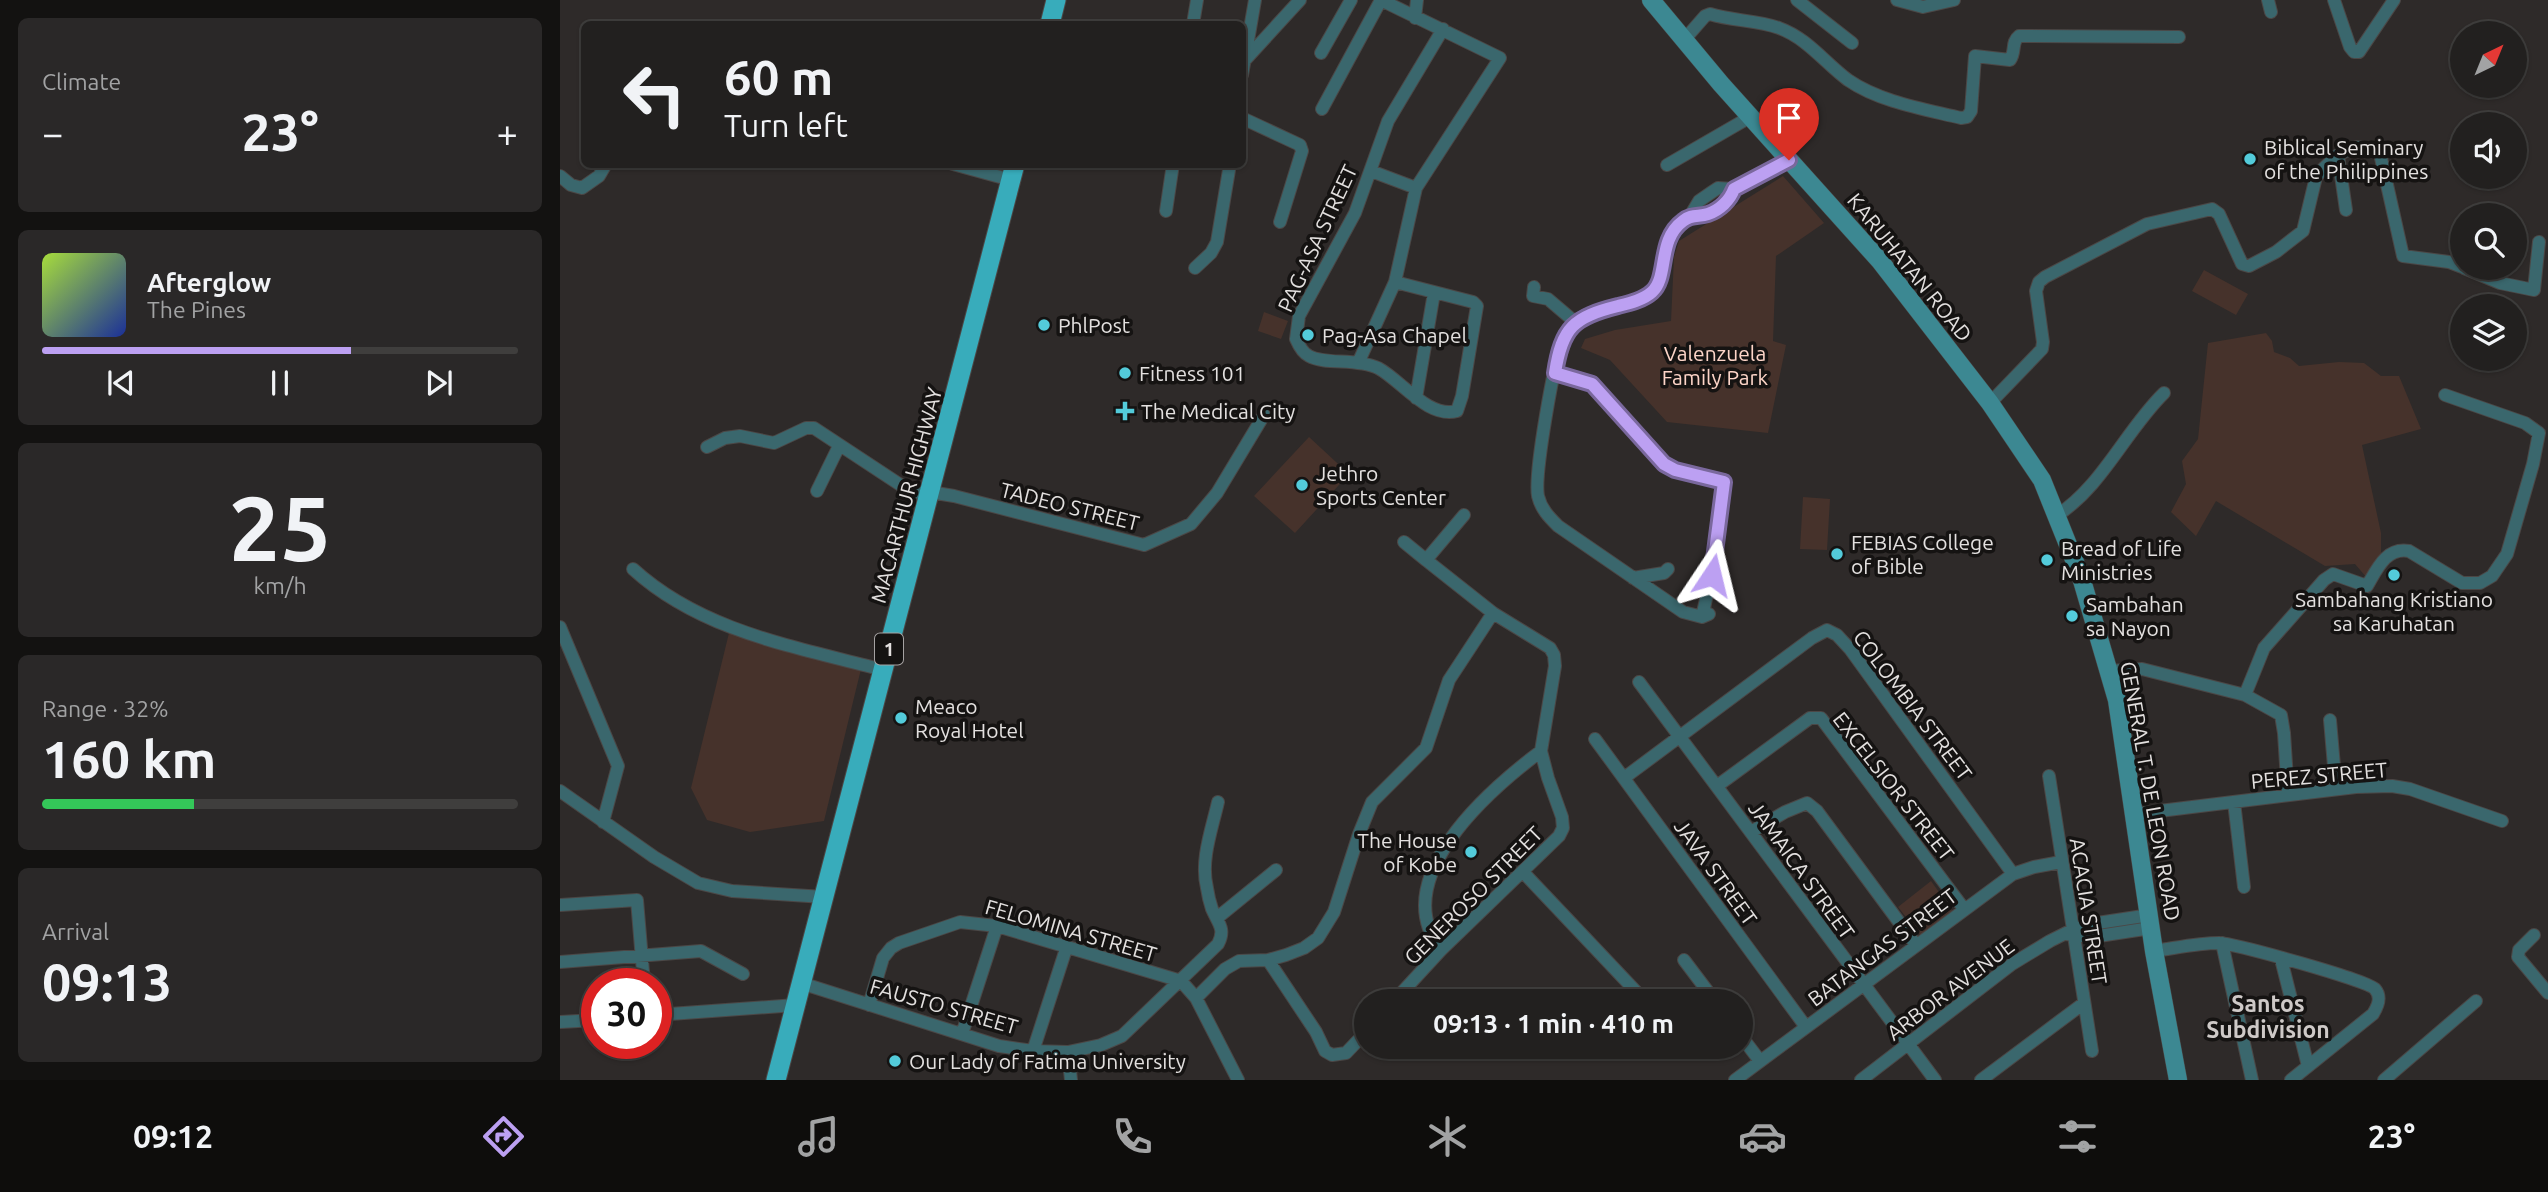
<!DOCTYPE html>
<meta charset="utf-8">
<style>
:root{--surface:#22201f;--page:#2a2828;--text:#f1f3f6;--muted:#a2a3a4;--line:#3f3e3d;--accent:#bca0f2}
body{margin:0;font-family:Ubuntu,sans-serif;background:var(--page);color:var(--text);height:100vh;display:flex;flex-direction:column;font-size:26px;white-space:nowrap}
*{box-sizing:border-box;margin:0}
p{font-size:23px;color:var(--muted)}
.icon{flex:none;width:38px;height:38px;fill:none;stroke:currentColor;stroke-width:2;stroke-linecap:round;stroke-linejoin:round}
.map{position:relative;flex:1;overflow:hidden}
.details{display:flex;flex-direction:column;gap:18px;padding:18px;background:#131211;width:560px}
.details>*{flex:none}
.guide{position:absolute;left:21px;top:21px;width:665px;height:147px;border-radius:10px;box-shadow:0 2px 5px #0004,0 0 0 2px var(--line);background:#22201f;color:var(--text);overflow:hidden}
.needle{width:46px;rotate:43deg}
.controls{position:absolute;left:1890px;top:21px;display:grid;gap:14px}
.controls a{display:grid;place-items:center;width:77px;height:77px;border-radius:50%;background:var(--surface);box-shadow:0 2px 5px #0004,0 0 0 2px var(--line);font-size:35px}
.speed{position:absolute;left:21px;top:968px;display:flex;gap:14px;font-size:35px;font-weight:700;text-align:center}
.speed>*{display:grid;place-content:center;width:91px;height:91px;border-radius:50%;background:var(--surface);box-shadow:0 2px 5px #0004,0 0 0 2px var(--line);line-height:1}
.speed .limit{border:10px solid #d22;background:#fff;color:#111}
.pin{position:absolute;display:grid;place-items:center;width:60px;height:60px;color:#fff;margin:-72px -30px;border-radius:50% 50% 50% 0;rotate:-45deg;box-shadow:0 0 7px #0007}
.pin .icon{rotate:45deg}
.me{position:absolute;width:77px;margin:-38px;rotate:10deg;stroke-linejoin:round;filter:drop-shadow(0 0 5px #0008)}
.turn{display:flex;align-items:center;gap:24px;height:147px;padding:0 28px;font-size:32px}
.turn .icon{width:91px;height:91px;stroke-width:2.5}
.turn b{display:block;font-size:49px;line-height:60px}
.big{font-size:52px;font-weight:600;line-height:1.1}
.details .widget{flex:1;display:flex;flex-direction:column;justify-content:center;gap:10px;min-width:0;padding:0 24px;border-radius:10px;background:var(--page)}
.details .dial{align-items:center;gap:0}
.dial b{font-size:91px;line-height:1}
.song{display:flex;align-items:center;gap:21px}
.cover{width:84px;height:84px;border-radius:10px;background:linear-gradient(135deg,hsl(80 70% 55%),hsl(230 70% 35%))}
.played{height:7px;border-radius:4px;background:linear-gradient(90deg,var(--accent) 65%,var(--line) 65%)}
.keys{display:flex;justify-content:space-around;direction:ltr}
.heat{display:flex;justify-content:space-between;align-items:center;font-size:38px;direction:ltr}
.charge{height:10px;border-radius:5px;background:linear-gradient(90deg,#34c759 32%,var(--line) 0)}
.trip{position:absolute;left:794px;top:989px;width:399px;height:70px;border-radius:35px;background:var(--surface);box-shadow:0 2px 5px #0004,0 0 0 2px var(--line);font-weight:600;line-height:70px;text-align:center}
.dock{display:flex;height:112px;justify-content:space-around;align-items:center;background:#0e0d0c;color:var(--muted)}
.dock .icon{width:49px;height:49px}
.dock .active{color:var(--accent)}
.dock b{font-size:32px;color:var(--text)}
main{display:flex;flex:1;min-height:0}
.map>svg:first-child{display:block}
</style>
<main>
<section class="details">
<div class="widget"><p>Climate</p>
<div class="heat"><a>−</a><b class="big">23°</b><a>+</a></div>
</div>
<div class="widget">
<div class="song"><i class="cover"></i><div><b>Afterglow</b><p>The Pines</p></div></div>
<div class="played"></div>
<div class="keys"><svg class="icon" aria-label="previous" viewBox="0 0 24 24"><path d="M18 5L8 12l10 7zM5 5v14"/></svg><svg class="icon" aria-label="pause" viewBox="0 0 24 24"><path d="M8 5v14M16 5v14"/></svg><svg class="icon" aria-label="next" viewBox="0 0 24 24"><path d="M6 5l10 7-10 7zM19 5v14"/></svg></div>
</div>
<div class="widget dial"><b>25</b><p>km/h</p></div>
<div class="widget"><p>Range · 32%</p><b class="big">160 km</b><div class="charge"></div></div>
<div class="widget"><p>Arrival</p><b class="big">09:13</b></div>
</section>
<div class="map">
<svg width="1988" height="1080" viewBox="0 0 1988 1080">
<rect width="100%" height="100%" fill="#2e2a29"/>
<!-- green -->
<path fill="#46322b" d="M1223,176L1264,223L1216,256L1213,341L1226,345L1208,433L1107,422L1050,360L1021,348L1025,339L1055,330L1111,321L1114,257L1119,241Z
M1644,270L1688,294L1676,315L1632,291Z
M704,312L728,321L721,339L698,331Z
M1706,333L1712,341L1714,352L1730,358L1739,366L1779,362L1804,363L1821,376H1839L1861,429L1802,445L1821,533V553L1807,578L1795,564L1765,566L1656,501L1636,536L1611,512L1626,484L1622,461L1638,439L1648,343Z
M749,437L789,474L735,533L694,496Z
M1243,497L1270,499L1267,550L1240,549Z
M169,633L301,669L264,821L190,832L147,820L131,788Z
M1371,881L1394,913L1361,936L1338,907Z"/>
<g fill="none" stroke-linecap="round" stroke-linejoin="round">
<!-- minor casing -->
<g stroke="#4b4746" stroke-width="14">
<path id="minor" d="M1237,0L1292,43
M1337,0L1363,7L1394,0
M1708,0L1711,12
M1774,0L1790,47L1794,52H1799L1834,0
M855,18L857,0
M633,24L637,0
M1124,40L1145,16L1150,14C1172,21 1198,20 1219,28C1247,38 1265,63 1288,80C1320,102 1364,109 1401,118L1407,117L1411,111L1415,56L1450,60C1456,52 1451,42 1459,36L1619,37
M761,53L791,0
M685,60L740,0
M682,75L695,0
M762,109L821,0
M682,118L740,145L742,151L720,222
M1778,155L1786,210
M393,164L451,180
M1107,165L1190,117
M811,171L856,188
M0,176L11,185L22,188L39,176L46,164
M606,211L613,164
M1130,216L1139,201L1152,192L1158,188L1174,189L1229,160
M635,268L651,253L657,242L670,164
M1904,268L1940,283L1974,290L1979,242
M835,282L913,302L917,306L902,396L897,411C868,419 841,380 818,368C797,358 765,365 749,356C743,353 739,346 736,339L739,316L795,213L828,121L883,29
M974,287L973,296L988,299L1015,322
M799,361L835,282L856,188L940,58L821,0
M995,373L1032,384L1104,464L1115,469L1164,482L1156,554L1142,617
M856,398L874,293
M1430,403L1482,349L1483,342L1476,291L1479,282L1485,277L1587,224L1652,209L1659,214L1682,264L1689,266L1716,252L1743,231L1756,177L1764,168L1778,155L1794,147L1819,149L1843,256L1889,262L1902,267
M147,447L165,438L180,436L214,443L246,428H254L339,484L369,497
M257,491L279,446
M370,492L394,496L584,545L631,524L657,493L704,415
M1496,516C1542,487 1566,430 1604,393
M844,542L866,560
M73,569C142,632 237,647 323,670
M1073,578L1104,573L1108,569
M1149,614L1142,617L1123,612L998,526C989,517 981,509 978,496C974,475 994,358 1004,337C1006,333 1010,327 1013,324C1033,303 1079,312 1096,289C1108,271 1097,240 1122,221C1131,214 1139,217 1148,214C1159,211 1170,200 1174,189
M0,627L58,766L43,822
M1549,671L1582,669L1685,695L1704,648L1764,580L1773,574L1807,586C1817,569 1826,547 1849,551L1902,583H1920L1932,576L1947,554L1973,464L1979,433L1965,423L1885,395
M1079,682L1375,1080
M1685,695L1721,715L1724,733L1728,795
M1770,720L1776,789
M1035,739L1246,1027
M1489,776L1532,1051
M1064,778L1252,638L1267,630L1277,635L1290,649L1453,874
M1157,786L1250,718H1261L1404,909
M0,791L94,857L138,883L172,891L264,897
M1674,802L1684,887
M1575,814L1796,787L1832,786L1850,789L1942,821
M1191,832L1225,812L1247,803L1257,811L1356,945
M963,872L1085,1001
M0,905L77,900L84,984
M657,918L716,870
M1506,934L1532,937L1591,928
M1974,935L1959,950L1958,957L1988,993
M1662,943L1692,1080
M881,950C826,879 928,791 981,751
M1594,951C1616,948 1637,943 1659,943C1676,944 1807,980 1815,989C1822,997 1818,1006 1813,1014L1731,1080
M1721,959L1748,1066
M708,960L756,1032L765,1051L772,1055L786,1053L807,1031
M1124,960L1155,1001
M0,962L141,951L183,974
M241,983L439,1046L473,1051L508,1052L541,1045L562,1036L658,944C666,929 658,923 652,909C650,903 648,895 647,888C640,860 652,829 658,802
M636,998L665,969L679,961L708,960L726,955L744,948L758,938L774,912L799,834L812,802L866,748L889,680L933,613
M834,1001L881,950L999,836L1003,828L1002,817L988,778L981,751L995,666L994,655L990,648L933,613L866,560L904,515
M309,1005L323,958L331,948L339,943L400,922L437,926L621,981L636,998L678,1080
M96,1015L236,1005
M0,1022L37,1020
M402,1034L437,926
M1181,1036L1200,1061
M1116,1046L1122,1054
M473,1051L506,949
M508,1052L511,1080
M1175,1080L1453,874L1474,867L1501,862
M1301,1080L1452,964L1490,941L1512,930L1531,924L1590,915
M1421,1080L1524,1003
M1824,1080L1916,1001"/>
</g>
<!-- secondary casing -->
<g stroke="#4b4746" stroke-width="19">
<path id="secondary" d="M1091,0L1161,84L1320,261L1430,403L1482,480L1521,577L1557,700L1594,951L1618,1080"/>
</g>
<!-- trunk casing -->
<g stroke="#4b4746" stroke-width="21">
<path id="trunk" d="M490,24L496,0
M216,1080L455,164"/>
</g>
<!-- minor -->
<use href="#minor" stroke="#3a676d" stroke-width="12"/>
<!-- secondary -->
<use href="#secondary" stroke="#3c8892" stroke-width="18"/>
<!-- trunk -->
<use href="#trunk" stroke="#38acbb" stroke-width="19"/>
</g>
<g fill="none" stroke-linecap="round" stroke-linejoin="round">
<!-- route casing -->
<g stroke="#7a689d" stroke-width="18">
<path id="route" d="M1152,575L1164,482L1115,470L1104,464L1032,384L995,373C1002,327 1014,317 1058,306C1070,303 1083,300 1092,292C1109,277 1097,240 1123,221C1131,214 1139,217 1148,214C1160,210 1170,200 1174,189L1229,160"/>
</g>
<!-- route -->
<use href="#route" stroke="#bca0f2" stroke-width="12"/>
</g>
<!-- markers -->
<g fill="#53cbda" stroke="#151312" stroke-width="2.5">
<circle cx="1690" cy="159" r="7"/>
<circle cx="484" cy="325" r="7"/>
<circle cx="748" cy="335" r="7"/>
<circle cx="565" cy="373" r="7"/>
<path d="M561.5 400.5h7v7h7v7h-7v7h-7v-7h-7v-7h7z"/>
<circle cx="742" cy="485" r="7"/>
<circle cx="1277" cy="554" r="7"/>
<circle cx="1487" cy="560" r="7"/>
<circle cx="1834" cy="575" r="7"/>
<circle cx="1512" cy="616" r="7"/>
<circle cx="341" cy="718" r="7"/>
<circle cx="911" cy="852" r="7"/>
<circle cx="335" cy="1061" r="7"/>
</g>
<g text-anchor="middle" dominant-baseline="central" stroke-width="7" stroke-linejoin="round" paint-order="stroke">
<!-- shield labels -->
<rect fill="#151312" stroke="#a5a2a2" stroke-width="2" x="315" y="633.5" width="28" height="31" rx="5"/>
<g font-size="19" font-weight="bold" fill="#e3e0df">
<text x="329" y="649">1</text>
</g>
<!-- poi labels -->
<g font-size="21" fill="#e3e0df" stroke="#151312" text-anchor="start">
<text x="1704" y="147">Biblical Seminary<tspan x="1704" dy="24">of the Philippines</tspan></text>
<text x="498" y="325">PhlPost</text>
<text x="762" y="335">Pag-Asa Chapel</text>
<text x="579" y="373">Fitness 101</text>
<text x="581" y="411">The Medical City</text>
<text x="756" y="473">Jethro<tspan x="756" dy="24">Sports Center</tspan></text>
<text x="1291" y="542">FEBIAS College<tspan x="1291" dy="24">of Bible</tspan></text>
<text x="1501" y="548">Bread of Life<tspan x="1501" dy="24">Ministries</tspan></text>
<text x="1834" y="599" text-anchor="middle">Sambahang Kristiano<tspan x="1834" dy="24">sa Karuhatan</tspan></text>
<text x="1526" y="604">Sambahan<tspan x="1526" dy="24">sa Nayon</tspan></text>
<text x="355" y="706">Meaco<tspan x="355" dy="24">Royal Hotel</tspan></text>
<text x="897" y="840" text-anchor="end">The House<tspan x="897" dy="24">of Kobe</tspan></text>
<text x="349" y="1061">Our Lady of Fatima University</text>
</g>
<!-- street labels -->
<g font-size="21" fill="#e3e0df" stroke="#151312">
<text transform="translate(757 238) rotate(-65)">PAG-ASA STREET</text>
<text transform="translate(1350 267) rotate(51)">KARUHATAN ROAD</text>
<text transform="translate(346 495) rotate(-75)">MACARTHUR HIGHWAY</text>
<text transform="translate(510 506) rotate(14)">TADEO STREET</text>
<text transform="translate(1353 705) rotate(53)">COLOMBIA STREET</text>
<text transform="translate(1759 775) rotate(-5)">PEREZ STREET</text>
<text transform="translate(1334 786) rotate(52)">EXCELSIOR STREET</text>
<text transform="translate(1591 791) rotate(80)">GENERAL T. DE LEON ROAD</text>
<text transform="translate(1242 870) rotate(54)">JAMAICA STREET</text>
<text transform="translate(1156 872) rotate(54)">JAVA STREET</text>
<text transform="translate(913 895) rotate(-45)">GENEROSO STREET</text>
<text transform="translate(1529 911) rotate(81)">ACACIA STREET</text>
<text transform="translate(511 930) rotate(16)">FELOMINA STREET</text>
<text transform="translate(1322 947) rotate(-37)">BATANGAS STREET</text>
<text transform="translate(1390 989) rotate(-37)">ARBOR AVENUE</text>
<text transform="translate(384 1006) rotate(16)">FAUSTO STREET</text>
</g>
<!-- park labels -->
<g font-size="21" fill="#fdd5c8" stroke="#151312">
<text x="1155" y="353">Valenzuela<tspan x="1155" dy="24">Family Park</tspan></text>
</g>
<!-- neighbourhood labels -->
<g font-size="23" font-weight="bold" fill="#cec9c7" stroke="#151312">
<text x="1708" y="1003">Santos<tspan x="1708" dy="26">Subdivision</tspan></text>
</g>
</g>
</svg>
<div class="controls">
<a><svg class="needle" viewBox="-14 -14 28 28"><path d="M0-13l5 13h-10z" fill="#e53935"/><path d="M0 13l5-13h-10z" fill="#a2a3a4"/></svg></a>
<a><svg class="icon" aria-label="sound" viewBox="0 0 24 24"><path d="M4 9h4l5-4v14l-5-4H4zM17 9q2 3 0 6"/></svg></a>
<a><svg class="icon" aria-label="search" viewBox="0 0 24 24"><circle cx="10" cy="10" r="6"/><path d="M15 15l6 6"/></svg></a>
<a><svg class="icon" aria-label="layers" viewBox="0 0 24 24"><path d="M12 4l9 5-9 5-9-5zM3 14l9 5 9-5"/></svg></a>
</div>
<div class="speed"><div class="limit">30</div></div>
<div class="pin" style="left:1229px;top:160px;background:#d93025"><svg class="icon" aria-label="arrive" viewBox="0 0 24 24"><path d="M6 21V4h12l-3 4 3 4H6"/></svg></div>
<svg class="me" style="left:1152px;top:575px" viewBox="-20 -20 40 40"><path d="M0-17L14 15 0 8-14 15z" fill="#bca0f2" stroke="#fff" stroke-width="4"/></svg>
<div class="trip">09:13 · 1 min · 410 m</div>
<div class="guide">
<div class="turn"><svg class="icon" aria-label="left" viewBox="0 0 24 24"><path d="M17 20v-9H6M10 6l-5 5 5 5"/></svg><div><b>60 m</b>Turn left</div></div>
</div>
</div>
</main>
<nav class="dock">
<b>09:12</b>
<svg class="icon active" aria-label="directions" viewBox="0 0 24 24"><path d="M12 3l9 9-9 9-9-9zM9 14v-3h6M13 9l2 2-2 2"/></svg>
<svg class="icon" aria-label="music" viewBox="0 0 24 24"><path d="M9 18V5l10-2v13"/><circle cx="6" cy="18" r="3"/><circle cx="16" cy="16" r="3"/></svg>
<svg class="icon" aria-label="phone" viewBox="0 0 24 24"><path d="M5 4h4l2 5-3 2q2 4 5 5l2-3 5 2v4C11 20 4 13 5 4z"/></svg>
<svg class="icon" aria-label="climate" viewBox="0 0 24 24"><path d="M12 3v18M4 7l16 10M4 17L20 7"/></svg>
<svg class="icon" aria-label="car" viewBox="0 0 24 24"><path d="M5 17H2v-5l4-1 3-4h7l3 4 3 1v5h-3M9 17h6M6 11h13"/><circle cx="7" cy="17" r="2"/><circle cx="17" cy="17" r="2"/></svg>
<svg class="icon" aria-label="filters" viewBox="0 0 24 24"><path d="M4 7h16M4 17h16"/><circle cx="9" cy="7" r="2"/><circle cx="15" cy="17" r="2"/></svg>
<b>23°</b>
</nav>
